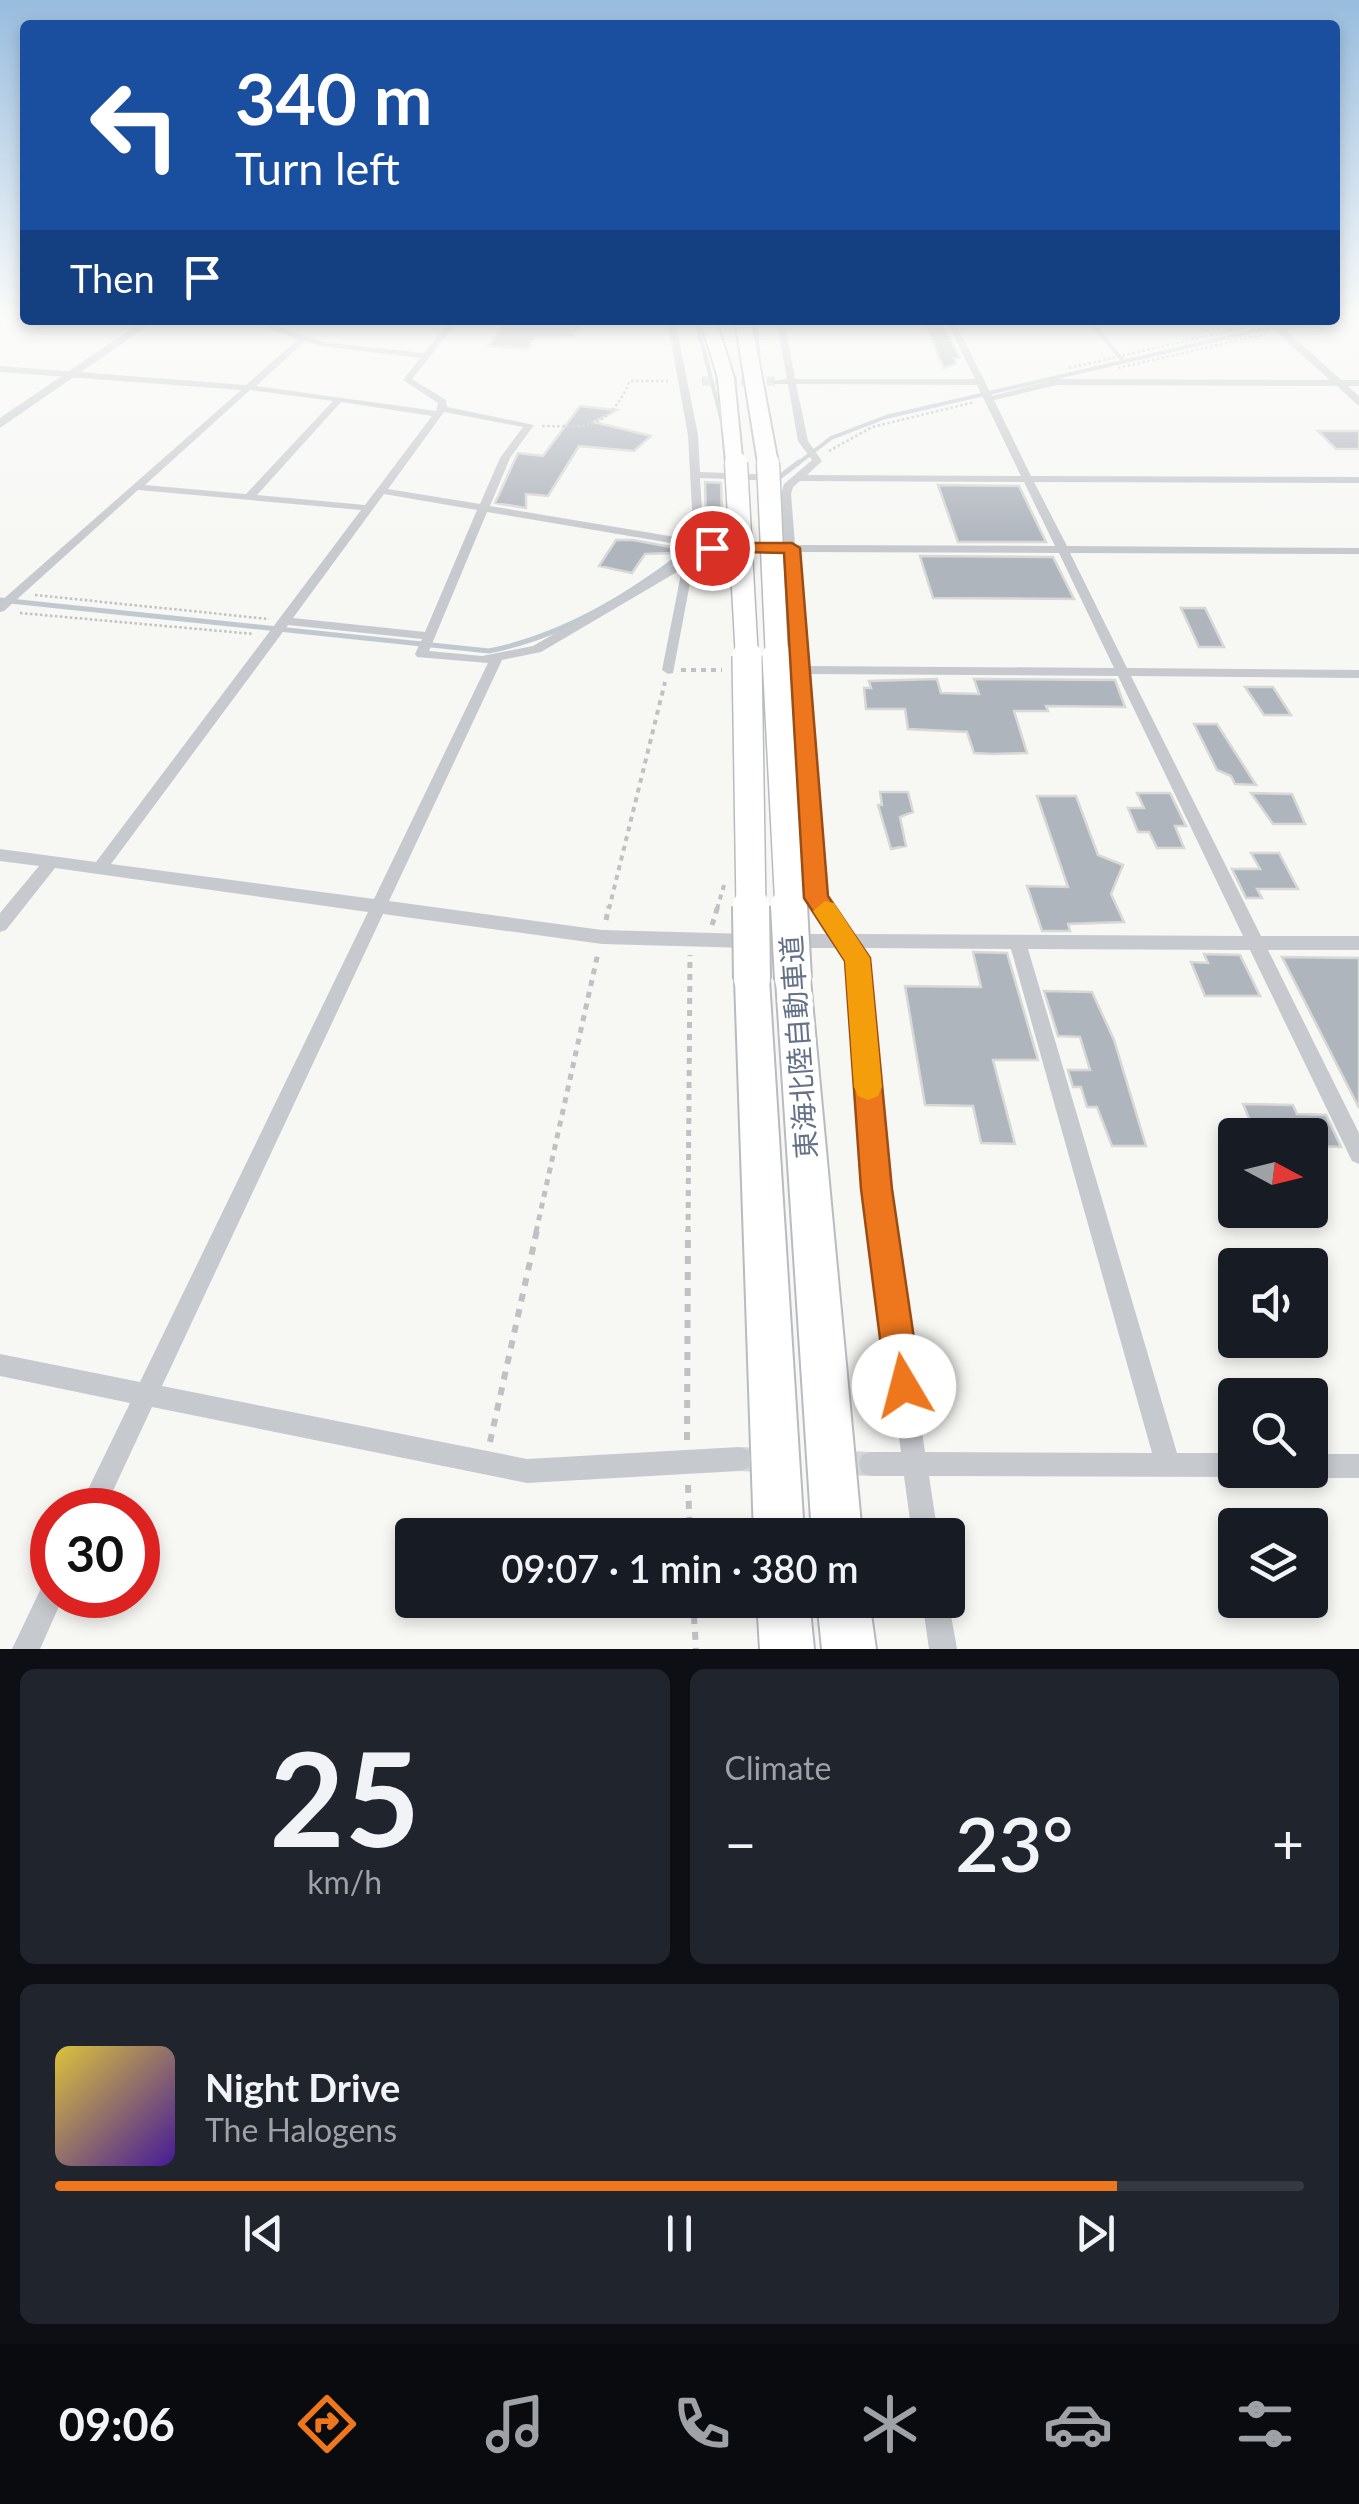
<!DOCTYPE html>
<meta charset="utf-8">
<style>
:root{--surface:#171b24;--page:#20242c;--text:#f1f3f6;--muted:#9ea1a6;--line:#363941;--accent:#ee771d}
body{margin:0;font-family:Lato,"Noto Sans JP",sans-serif;background:var(--page);color:var(--text);height:100vh;display:flex;flex-direction:column;font-size:38px;white-space:nowrap}
*{box-sizing:border-box;margin:0}
p{font-size:32px;color:var(--muted)}
.icon{flex:none;width:55px;height:55px;fill:none;stroke:currentColor;stroke-width:2;stroke-linecap:round;stroke-linejoin:round}
.map{position:relative;height:1649px;overflow:hidden}
.drawer{display:flex;flex-direction:column;gap:20px;padding:20px;background:#0d0f14;flex:1}
.drawer>*{flex:none}
.top-card{position:absolute;left:20px;top:20px;width:1320px;height:305px;border-radius:10px;box-shadow:0 5px 15px #0003;background:#1a4fa0;color:#fff;overflow:hidden}
.needle{width:65px;rotate:97deg}
.tools{position:absolute;left:1218px;top:1118px;display:grid;gap:20px}
.tools a{display:grid;place-items:center;width:110px;height:110px;border-radius:10px;background:var(--surface);box-shadow:0 5px 15px #0003;font-size:50px}
.speed{position:absolute;left:30px;top:1488px;display:flex;gap:20px;font-size:50px;font-weight:700;text-align:center}
.speed>*{display:grid;place-content:center;width:130px;height:130px;border-radius:50%;background:var(--surface);box-shadow:0 5px 15px #0003;line-height:1}
.speed .limit{border:15px solid #d22;background:#fff;color:#111}
.pin{position:absolute;display:grid;place-items:center;width:85px;height:85px;color:#fff;margin:-42px;border:5px solid #fff;border-radius:50%;box-shadow:0 2px 10px #0007}
.me{position:absolute;width:110px;margin:-55px;rotate:352deg;stroke-linejoin:round;filter:drop-shadow(0 0 8px #0008)}
.turn{display:flex;align-items:center;gap:35px;height:210px;padding:0 50px;font-size:45px}
.turn .icon{width:130px;height:130px;stroke-width:2.5}
.turn b{display:block;font-size:70px;line-height:85px}
.then{display:flex;align-items:center;height:95px;padding:0 50px;background:#0003;gap:20px;font-size:38px}
.big{font-size:75px;font-weight:600;line-height:1.1}
.drawer .card{flex:1;display:flex;flex-direction:column;justify-content:center;gap:15px;min-width:0;padding:0 35px;border-radius:15px;background:var(--page)}
.drawer .dial{align-items:center;gap:0}
.dial b{font-size:130px;line-height:1}
.song{display:flex;align-items:center;gap:30px}
.cover{width:120px;height:120px;border-radius:15px;background:linear-gradient(135deg,hsl(50 70% 55%),hsl(260 70% 35%))}
.played{height:10px;border-radius:5px;background:linear-gradient(90deg,var(--accent) 85%,var(--line) 85%)}
.keys{display:flex;justify-content:space-around;direction:ltr}
.heat{display:flex;justify-content:space-between;align-items:center;font-size:55px;direction:ltr}
.drawer .tiles{flex:1;display:grid;gap:20px;grid-template-columns:1fr 1fr}
.card:last-child{grid-column:span 2}
.trip{position:absolute;left:395px;top:1518px;width:570px;height:100px;border-radius:10px;background:var(--surface);box-shadow:0 5px 15px #0003;font-weight:600;line-height:100px;text-align:center}
.dock{display:flex;height:160px;justify-content:space-around;align-items:center;background:#090b0e;color:var(--muted)}
.dock .icon{width:70px;height:70px}
.dock .selected{color:var(--accent)}
.dock b{font-size:45px;color:var(--text)}
.map>svg:first-child{display:block}
</style>
<div class="map">
<svg width="1359" height="1649" viewBox="0 0 1359 1649">
<rect width="100%" height="100%" fill="#f7f7f4"/>
<g fill="none" stroke-linecap="round" stroke-linejoin="round">
<!-- stream-far1 -->
<path stroke="#c1c9d0" stroke-width="4" d="M1089,320L1123,361
M796,465L831,438L886,417L1302,320"/>
<!-- stream -->
<path stroke="#c1c9d0" stroke-width="5" d="M777,479L799,462
M0,600L489,651C583,632 659,575 732,516"/>
</g>
<!-- building -->
<path fill="#afb5bd" stroke="#d8d9d6" stroke-width="2.5" d="M507,320H584L574,337L535,338L528,349L488,346Z
M923,321H940L960,357L954,358L956,364L944,368Z
M580,406L617,410L594,422L651,436L634,451L579,446L548,496L526,494V508L495,503L518,453L543,456Z
M1318,431H1359V449H1336Z
M705,482L721,483L722,516H706Z
M938,485L1019,486L1046,542H958Z
M616,540H633L676,548L673,553L645,554L632,573L599,566Z
M920,556L1053,557L1074,599L933,598Z
M1181,608H1205L1224,647H1199Z
M937,679L941,693L979,694L974,679L1115,680L1125,707L1046,706L1048,711H1014L1027,753L993,754L974,753L967,732L908,729L905,709H866L864,688H871L869,681Z
M1245,687H1273L1291,715H1264Z
M1194,724H1217L1256,785L1235,784L1231,776L1217,770Z
M880,792H908L913,812L900,817L906,846L891,849L878,805H882Z
M1137,793H1170L1186,826H1175L1184,848H1157L1149,832H1138L1128,808H1144Z
M1251,793L1292,794L1305,824H1273Z
M1037,796H1076L1098,855L1123,865L1111,894L1124,922L1068,924L1070,931H1042L1027,886L1068,887Z
M1251,853H1279L1298,889H1257L1262,898H1246L1232,869H1260Z
M973,952L1007,953L1038,1060H993L1015,1144L981,1143L973,1106L925,1105L905,986L981,987Z
M1204,954L1240,955L1260,996H1205L1191,962L1208,963Z
M1282,957L1359,958V1108Z
M1044,991L1092,992L1114,1040L1146,1146H1112L1097,1107H1087L1081,1087H1073L1068,1070H1090L1080,1037L1058,1036Z
M1243,1104L1293,1105L1297,1114L1326,1115L1341,1147L1315,1146L1310,1135H1256Z"/>
<g fill="none" stroke-linecap="round" stroke-linejoin="round">
<!-- minor-tunnel-far1 -->
<path stroke="#d2d6d9" stroke-width="9" stroke-dasharray="9 4" stroke-linecap="butt" d="M702,381H775"/>
<!-- minor-tunnel -->
<path stroke="#d2d6d9" stroke-width="24" stroke-dasharray="24 12" stroke-linecap="butt" d="M739,1459L871,1464"/>
<!-- motorway casing -->
<g stroke="#b8bbbf" stroke-width="4">
<path id="motorway" d="M700,320H716L734,378L743,467L726,463L718,378Z
M735,320H751L778,463L768,469L758,463Z
M752,964L764,969L769,979L804,1535H754L735,979L740,969Z
M793,964L805,969L810,979L862,1535H812L776,979L781,969Z
M757,1600H809L814,1649H760Z
M817,1600H869L876,1649H822Z"/>
</g>
<!-- path-far3 -->
<path stroke="#c0c1c4" stroke-width="2.5" stroke-dasharray="2.5 2.5" stroke-linecap="butt" d="M1069,368L1255,325
M1118,368L1265,334
M542,426C591,427 608,429 630,381H668
M829,451L872,427L975,402
M35,595L269,619
M20,613L254,634"/>
<!-- path-far2 -->
<path stroke="#c0c1c4" stroke-width="4" stroke-dasharray="5 5" stroke-linecap="butt" d="M681,670H722
M609,909L665,682
M717,909L725,882"/>
<!-- path-far1 -->
<path stroke="#c0c1c4" stroke-width="5" stroke-dasharray="6 6" stroke-linecap="butt" d="M606,920L609,906
M712,925L718,906
M536,1232L598,953
M688,1232L690,955"/>
<!-- path -->
<path stroke="#c0c1c4" stroke-width="6" stroke-dasharray="8 8" stroke-linecap="butt" d="M687,1440L688,1230
M490,1442L537,1230
M688,1485L690,1535
M693,1600L696,1649"/>
<!-- service -->
<path stroke="#c6c9cd" stroke-width="4" d="M1335,318L1353,313
M696,320L726,437
M755,320L762,390
M1279,330L1324,320"/>
<!-- minor -->
<path fill="#c6c9cd" fill-rule="evenodd" d="M248,320H259L322,342L424,353L451,320H459L412,379L446,400L447,407L534,425L510,458L490,506L681,538L693,527L688,435L667,320H675L698,435L700,472L775,475L780,478L775,481L700,478L703,528L683,545L487,512L429,651L482,656L533,646L703,548L704,545H784L781,494L784,484L812,460L798,441L788,384H775L771,381L787,379L776,320H784L795,379H975L946,320H954L992,396L1057,379L1359,380V386L1057,385L994,400L1031,476L1359,477V483L1034,482L1067,546L1359,548V554L1070,553L1127,668L1359,670V678L1131,676L1261,936H1359V950H1268L1359,1133V1164L1352,1161L1250,950L1028,949L1177,1453H1235V1470H1245L1244,1474L1235,1477L929,1476L938,1535H912L904,1476H871L862,1473L859,1464L862,1455L871,1452H901L866,1189L849,960L841,948H788L782,946L780,941L782,936L788,934H832L808,898L793,674L787,670L792,666L785,552L714,551L694,562L673,673L668,674L662,670L682,569L541,652L502,660L389,901L602,930L750,934L756,936L758,941L756,946L750,948L602,944L383,914L162,1386L527,1459L739,1447L748,1450L751,1459L748,1468L739,1471L527,1483L152,1407L104,1510H78L130,1403L0,1376V1354L140,1382L368,912L55,868L6,930L0,932V913L39,866L0,861V849L96,862L361,510L138,490L4,611L0,612V602L241,390L0,372V366L246,385L298,339ZM305,341L321,346L420,358L403,380L438,403L436,411L256,386ZM796,384L977,385L1021,476L807,475L822,461L808,441ZM250,390L333,401L246,494L145,485ZM341,402L432,416L365,505L257,495ZM444,412L523,427L500,458L480,504L388,489ZM800,481L1024,482L1055,546L795,545L791,494L793,487ZM384,494L477,510L425,632L293,618ZM796,552L1059,553L1114,668L805,666ZM288,625L422,639L415,654L417,657L488,663L374,899L111,864ZM806,674L1118,676L1243,936L850,934L824,897ZM860,948L1011,949L1152,1453L925,1452L886,1189L865,958Z
M1310,1454H1359V1478H1310L1301,1475L1299,1470H1310Z
M52,1580V1595H64L40,1649H12L43,1584Z
M948,1598L957,1649H929L922,1600Z"/>
<!-- tertiary -->
<path fill="#c6c9cd" fill-rule="evenodd" d="M144,320H156L0,428V418Z
M1263,320H1274L1359,396V406Z"/>
<!-- motorway -->
<use href="#motorway" fill="#fff" fill-rule="evenodd"/>
<!-- motorway-bridge-far2 casing -->
<g stroke="#b8bbbf" stroke-width="25" stroke-linecap="butt">
<path id="motorway-bridge-far2" d="M736,463L747,659
M768,463L777,659"/>
</g>
<!-- motorway-bridge-far1 casing -->
<g stroke="#b8bbbf" stroke-width="32" stroke-linecap="butt">
<path id="motorway-bridge-far1" d="M747,656L751,909
M777,656L790,909"/>
</g>
<!-- motorway-bridge casing -->
<g stroke="#b8bbbf" stroke-width="40" stroke-linecap="butt">
<path id="motorway-bridge" d="M751,906L752,979
M789,906L793,979"/>
</g>
<!-- motorway-bridge-far2 -->
<use href="#motorway-bridge-far2" stroke="#fff" stroke-width="22"/>
<!-- motorway-bridge-far1 -->
<use href="#motorway-bridge-far1" stroke="#fff" stroke-width="29"/>
<!-- motorway-bridge -->
<use href="#motorway-bridge" stroke="#fff" stroke-width="36"/>
</g>
<!-- sky -->
<linearGradient id="sky" x2="0" y2="1"><stop stop-color="#98bcde"/><stop offset="0.58" stop-color="#fbfbfa"/><stop offset="1" stop-color="#fbfbfa" stop-opacity="0"/></linearGradient>
<rect width="1359" height="544" fill="url(#sky)"/>
<!-- route -->
<path fill="#ee771d" stroke="#9b4d13" stroke-width="2.5" d="M712,543H792L800,548L828,896L870,958L892,1189L921,1386L916,1398L904,1403L891,1398L886,1386L861,1189L845,961L804,898L784,553L707,551V544Z"/>
<!-- slow -->
<path fill="#f59e0b" d="M825,901L834,903L870,958L882,1087L878,1096L868,1100L858,1096L854,1087L845,961L813,911Z"/>
<g text-anchor="middle" dominant-baseline="central" stroke-width="10" stroke-linejoin="round" paint-order="stroke">
<!-- street labels -->
<g font-size="28" fill="#647187" stroke="#fff">
<text transform="translate(798 1047) rotate(-94)">東海北陸自動車道</text>
</g>
</g>
</svg>
<div class="tools">
<a><svg class="needle" viewBox="-14 -14 28 28"><path d="M0-13l5 13h-10z" fill="#e53935"/><path d="M0 13l5-13h-10z" fill="#9ea1a6"/></svg></a>
<a><svg class="icon" aria-label="sound" viewBox="0 0 24 24"><path d="M4 9h4l5-4v14l-5-4H4zM17 9q2 3 0 6"/></svg></a>
<a><svg class="icon" aria-label="search" viewBox="0 0 24 24"><circle cx="10" cy="10" r="6"/><path d="M15 15l6 6"/></svg></a>
<a><svg class="icon" aria-label="layers" viewBox="0 0 24 24"><path d="M12 4l9 5-9 5-9-5zM3 14l9 5 9-5"/></svg></a>
</div>
<div class="speed"><div class="limit">30</div></div>
<div class="pin" style="left:712px;top:548px;background:#d93025"><svg class="icon" aria-label="arrive" viewBox="0 0 24 24"><path d="M6 21V4h12l-3 4 3 4H6"/></svg></div>
<svg class="me" style="left:904px;top:1386px" viewBox="-20 -20 40 40"><circle r="19" fill="#fff"/><path d="M0-13L10 11 0 6-10 11z" fill="#ee771d"/></svg>
<div class="trip">09:07 · 1 min · 380 m</div>
<div class="top-card">
<div class="turn"><svg class="icon" aria-label="left" viewBox="0 0 24 24"><path d="M17 20v-9H6M10 6l-5 5 5 5"/></svg><div><b>340 m</b>Turn left</div></div>
<div class="then">Then<svg class="icon" aria-label="arrive" viewBox="0 0 24 24"><path d="M6 21V4h12l-3 4 3 4H6"/></svg></div>
</div>
</div>
<section class="drawer">
<div class="tiles">
<div class="card dial"><b>25</b><p>km/h</p></div>
<div class="card"><p>Climate</p>
<div class="heat"><a>−</a><b class="big">23°</b><a>+</a></div>
</div>
<div class="card">
<div class="song"><i class="cover"></i><div><b>Night Drive</b><p>The Halogens</p></div></div>
<div class="played"></div>
<div class="keys"><svg class="icon" aria-label="previous" viewBox="0 0 24 24"><path d="M18 5L8 12l10 7zM5 5v14"/></svg><svg class="icon" aria-label="pause" viewBox="0 0 24 24"><path d="M8 5v14M16 5v14"/></svg><svg class="icon" aria-label="next" viewBox="0 0 24 24"><path d="M6 5l10 7-10 7zM19 5v14"/></svg></div>
</div>
</div>
</section>
<nav class="dock">
<b>09:06</b>
<svg class="icon selected" aria-label="directions" viewBox="0 0 24 24"><path d="M12 3l9 9-9 9-9-9zM9 14v-3h6M13 9l2 2-2 2"/></svg>
<svg class="icon" aria-label="music" viewBox="0 0 24 24"><path d="M9 18V5l10-2v13"/><circle cx="6" cy="18" r="3"/><circle cx="16" cy="16" r="3"/></svg>
<svg class="icon" aria-label="phone" viewBox="0 0 24 24"><path d="M5 4h4l2 5-3 2q2 4 5 5l2-3 5 2v4C11 20 4 13 5 4z"/></svg>
<svg class="icon" aria-label="climate" viewBox="0 0 24 24"><path d="M12 3v18M4 7l16 10M4 17L20 7"/></svg>
<svg class="icon" aria-label="car" viewBox="0 0 24 24"><path d="M5 17H2v-5l4-1 3-4h7l3 4 3 1v5h-3M9 17h6M6 11h13"/><circle cx="7" cy="17" r="2"/><circle cx="17" cy="17" r="2"/></svg>
<svg class="icon" aria-label="filters" viewBox="0 0 24 24"><path d="M4 7h16M4 17h16"/><circle cx="9" cy="7" r="2"/><circle cx="15" cy="17" r="2"/></svg>
</nav>
